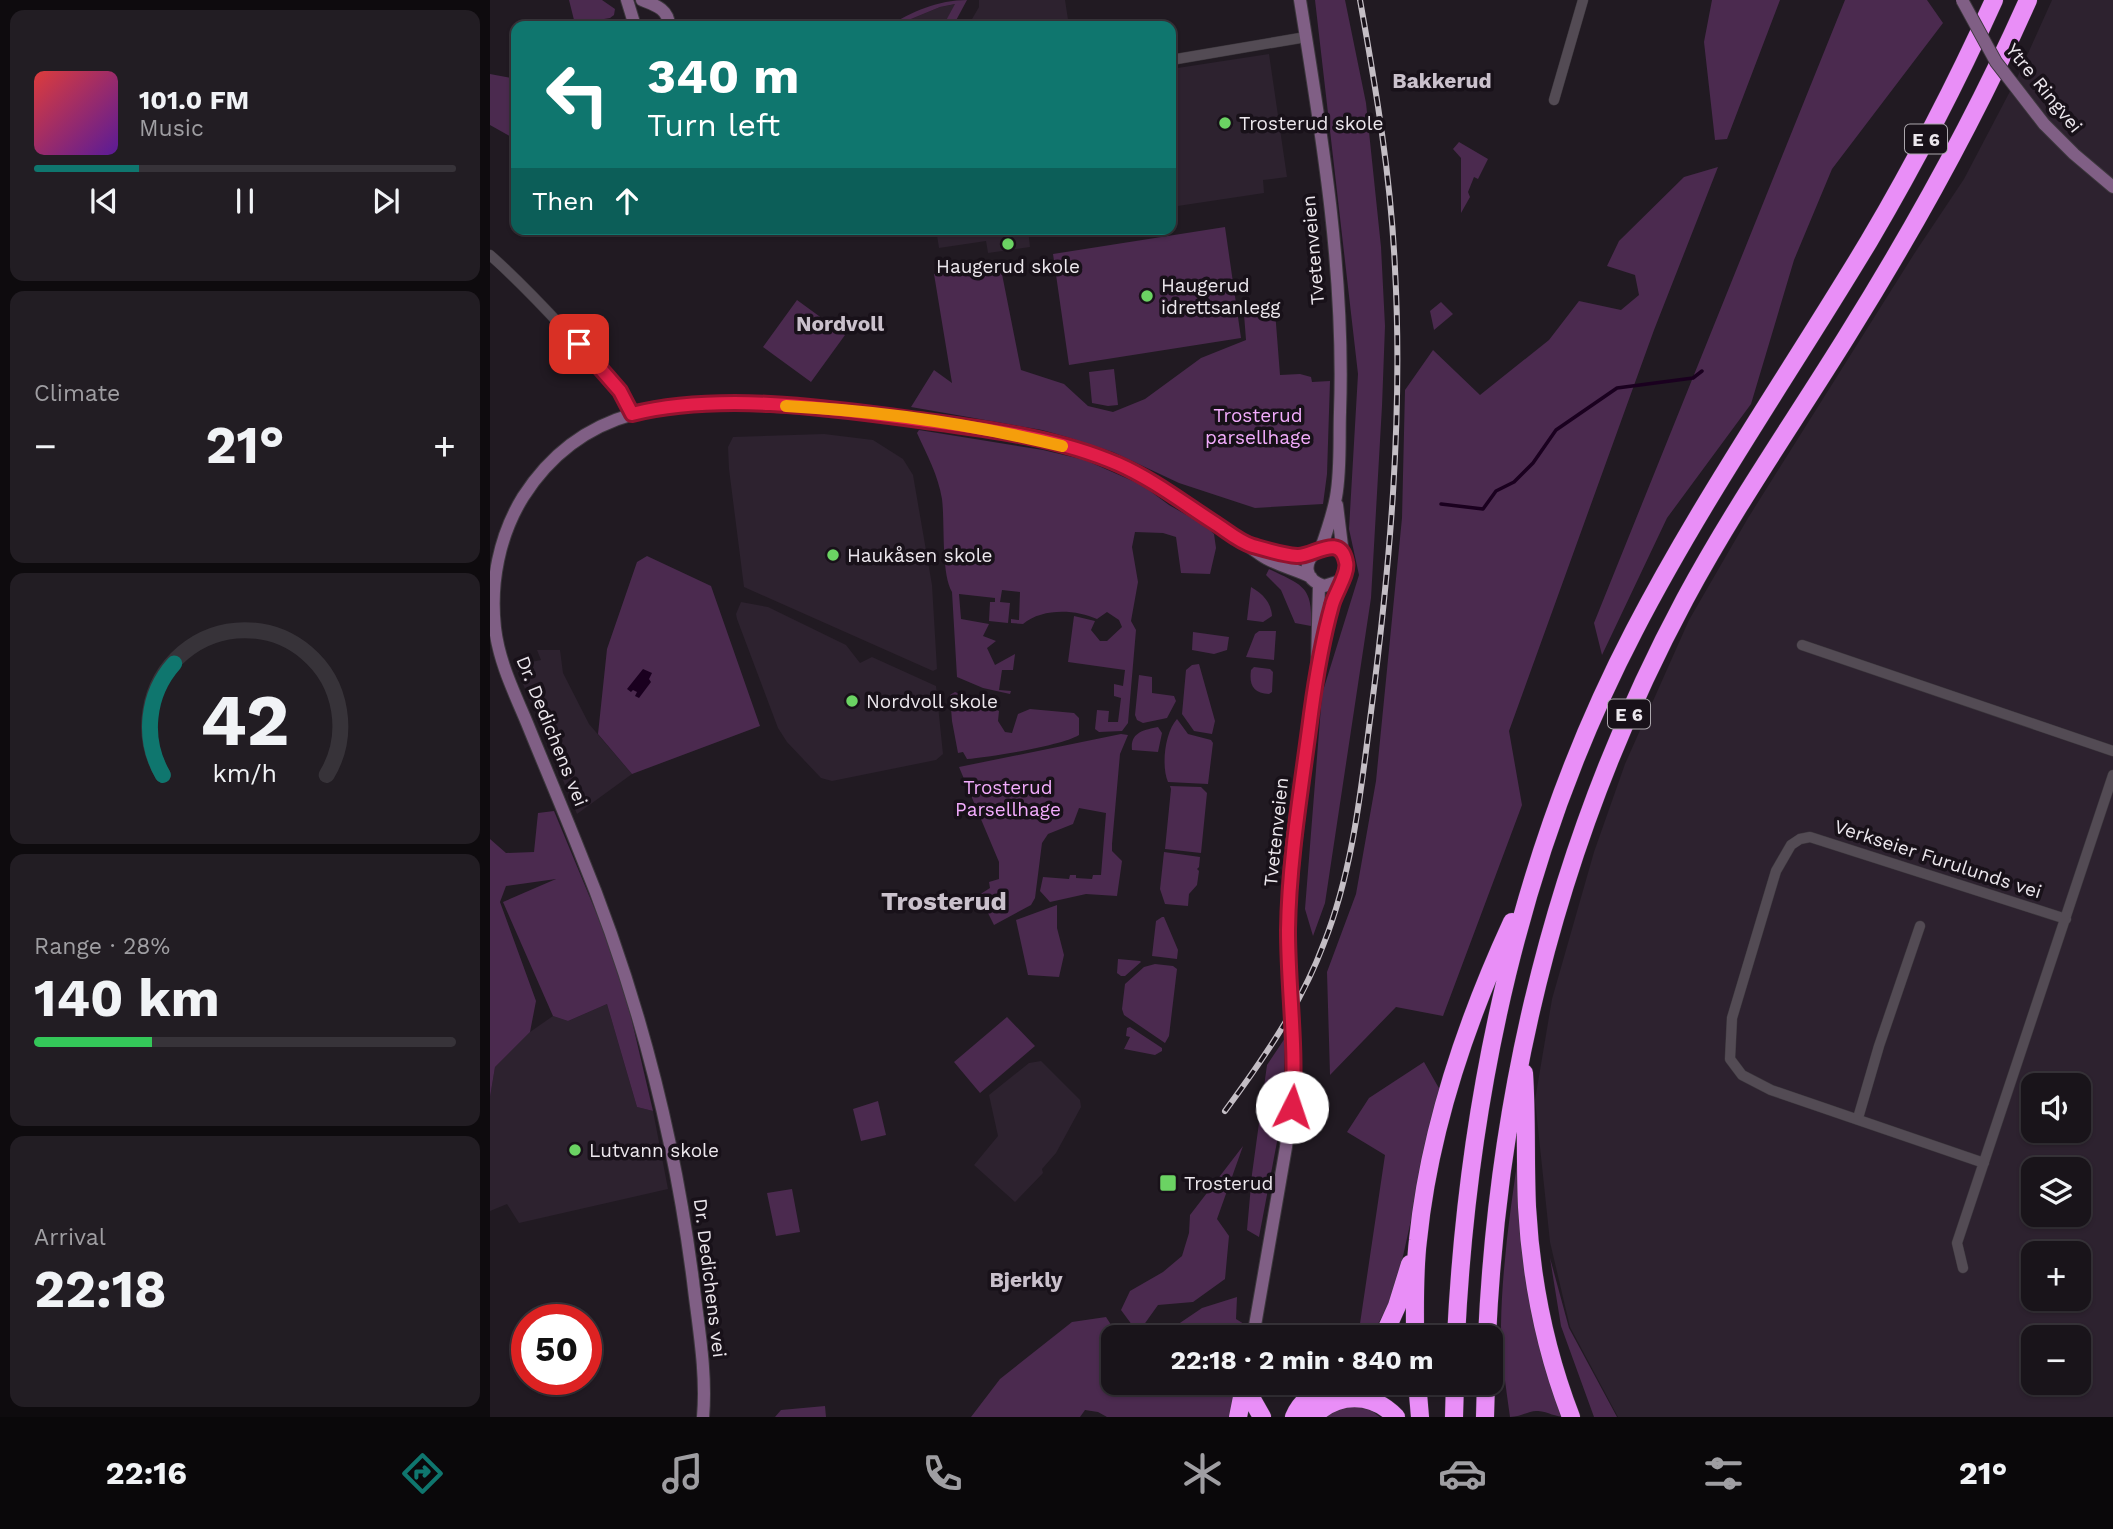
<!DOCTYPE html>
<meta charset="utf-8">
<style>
:root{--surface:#19141a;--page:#221d23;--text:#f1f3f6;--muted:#9f9ea2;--line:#373339;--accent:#0f766e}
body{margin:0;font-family:"Work Sans",sans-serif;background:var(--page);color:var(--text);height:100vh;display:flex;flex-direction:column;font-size:26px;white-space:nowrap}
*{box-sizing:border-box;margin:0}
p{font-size:23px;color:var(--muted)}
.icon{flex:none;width:38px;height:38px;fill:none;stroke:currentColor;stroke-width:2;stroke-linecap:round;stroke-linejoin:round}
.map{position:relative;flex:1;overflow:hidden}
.side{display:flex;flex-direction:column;gap:10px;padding:10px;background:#0e0b0e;width:490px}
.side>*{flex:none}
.guide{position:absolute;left:21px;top:21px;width:665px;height:214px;border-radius:14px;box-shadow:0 2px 5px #0004,0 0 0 2px var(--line);background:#0f766e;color:#fff;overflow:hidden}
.fabs{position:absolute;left:1531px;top:1073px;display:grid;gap:14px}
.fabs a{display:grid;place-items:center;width:70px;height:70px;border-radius:14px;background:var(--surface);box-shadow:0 2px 5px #0004,0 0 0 2px var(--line);font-size:35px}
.speed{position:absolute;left:21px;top:1304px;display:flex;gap:14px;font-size:35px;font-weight:700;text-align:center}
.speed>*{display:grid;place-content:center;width:91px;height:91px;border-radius:50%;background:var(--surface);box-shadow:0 2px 5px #0004,0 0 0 2px var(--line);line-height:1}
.speed .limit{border:10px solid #d22;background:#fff;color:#111}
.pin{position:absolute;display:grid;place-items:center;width:60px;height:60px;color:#fff;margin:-30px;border-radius:14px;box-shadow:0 4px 10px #0006}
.me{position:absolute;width:77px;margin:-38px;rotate:4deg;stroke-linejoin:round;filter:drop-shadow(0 0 5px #0008)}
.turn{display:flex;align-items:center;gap:24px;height:147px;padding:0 21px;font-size:32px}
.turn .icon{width:91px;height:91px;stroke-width:2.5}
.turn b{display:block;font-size:49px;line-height:60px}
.then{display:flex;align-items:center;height:66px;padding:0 21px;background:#0003;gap:14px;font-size:26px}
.big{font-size:52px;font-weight:700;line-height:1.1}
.side .widget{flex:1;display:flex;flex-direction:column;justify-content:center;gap:10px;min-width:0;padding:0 24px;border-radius:14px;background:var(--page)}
.side .dial{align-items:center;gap:0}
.dial svg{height:182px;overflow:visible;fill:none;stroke:var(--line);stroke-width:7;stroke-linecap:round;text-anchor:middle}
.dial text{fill:var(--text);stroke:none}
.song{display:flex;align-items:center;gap:21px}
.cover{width:84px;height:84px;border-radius:10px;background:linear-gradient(135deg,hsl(0 70% 55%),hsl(270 70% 35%))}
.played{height:7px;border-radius:4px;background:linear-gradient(90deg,var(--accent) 25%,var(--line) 25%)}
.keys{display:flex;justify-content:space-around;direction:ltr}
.heat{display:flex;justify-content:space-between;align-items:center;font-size:38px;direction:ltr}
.charge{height:10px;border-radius:5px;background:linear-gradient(90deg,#34c759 28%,var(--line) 0)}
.trip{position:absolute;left:611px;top:1325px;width:402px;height:70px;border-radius:14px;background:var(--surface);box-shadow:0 2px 5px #0004,0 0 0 2px var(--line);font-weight:700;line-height:70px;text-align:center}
.menu{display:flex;height:112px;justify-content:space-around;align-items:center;background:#0a080a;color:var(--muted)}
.menu .icon{width:49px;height:49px}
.menu .on{color:var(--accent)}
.menu b{font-size:32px;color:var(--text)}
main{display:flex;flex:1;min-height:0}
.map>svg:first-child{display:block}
</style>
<main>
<section class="side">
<div class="widget">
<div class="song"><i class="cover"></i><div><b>101.0 FM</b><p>Music</p></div></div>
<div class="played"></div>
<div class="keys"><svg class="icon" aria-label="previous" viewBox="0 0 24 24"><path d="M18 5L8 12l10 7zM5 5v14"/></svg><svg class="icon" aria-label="pause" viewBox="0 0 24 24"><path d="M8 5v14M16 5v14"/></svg><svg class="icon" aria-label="next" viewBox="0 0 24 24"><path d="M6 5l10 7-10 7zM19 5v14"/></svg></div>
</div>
<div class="widget"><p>Climate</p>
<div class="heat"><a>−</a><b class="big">21°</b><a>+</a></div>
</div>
<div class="widget dial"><svg viewBox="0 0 100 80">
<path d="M14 69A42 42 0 1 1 86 69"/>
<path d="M14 69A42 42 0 0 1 19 20" stroke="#0f766e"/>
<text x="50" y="56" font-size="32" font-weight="700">42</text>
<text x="50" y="72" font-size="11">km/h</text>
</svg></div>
<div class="widget"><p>Range · 28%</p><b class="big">140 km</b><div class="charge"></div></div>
<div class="widget"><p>Arrival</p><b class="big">22:18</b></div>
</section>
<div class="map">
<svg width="1623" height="1417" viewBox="0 0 1623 1417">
<rect width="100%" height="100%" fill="#211a22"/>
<!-- built -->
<path fill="#2d222f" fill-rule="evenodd" d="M489,0H575L579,26H478L489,7Z
M1562,0H1623V1417H1128L1080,1327L1060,1242L1045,1100L1062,999L1104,852L1135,764L1199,620L1258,518L1424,254L1474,179L1527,78ZM1544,1085H1589V1130H1544ZM1544,1169H1589V1214H1544ZM1544,1253H1589V1298H1544ZM1544,1337H1589V1382H1544Z
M466,4L453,26H404L450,7Z
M779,54L797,177L773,180L774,193L681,207V69Z
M446,229H538L540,247L498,253L496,241L449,248Z
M334,434L383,440L413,459L423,475L442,585L447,669L443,671L254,587L239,469L238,447L243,437Z
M251,602L278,607L356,645L370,663L382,657L446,686L453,754L446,760L342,781L331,778L297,742L288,728L247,619L246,614Z
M47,650H70L73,673L99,724L142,774L87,814L28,672V669L41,662L51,660Z
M117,1004L147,1107L163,1111L178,1189L29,1223L17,1204L0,1211V1097L5,1067L40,1032L63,1016L78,1021Z
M551,1061L590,1100L591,1107L566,1153L552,1169L553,1173L525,1202L484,1165L508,1136L499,1095L539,1063Z"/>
<!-- green -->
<path fill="#4b2a4f" d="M79,0H112L125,9L124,15L120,18L85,24Z
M477,0L463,26H453L465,4L450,7L404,26H398C422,12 448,0 477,0Z
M825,0H855L876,103L891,247L895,326L892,406L881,598L835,903L823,936L815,909L832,694L869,575L859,529L868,374Z
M1222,0H1290L1237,139L1225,140L1214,42Z
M1355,0H1437L1453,23L1342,169L1304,260L1261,404L1177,518L1112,655L1104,623Z
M0,74L26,79L25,139L0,125Z
M969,142L998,159L988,179L984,177L978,192L980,197L971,213V158L963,149Z
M1228,167L1164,330L1019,731L1032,805L953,1016L906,1007L840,1075L837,972L866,894L886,781L912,518L915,390L943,350L990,395L1059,340L1089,301L1131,310L1149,295L1145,275L1117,266L1129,241L1194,177Z
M735,227L751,338L579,365L563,254Z
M510,264L531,370L574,384L598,406L623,412L655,399L711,358L756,340L754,314L785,311L790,375L810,374L821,377L822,382L840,381L837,474L833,504L765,508L689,483L623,452L577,437L552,430L421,407L444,370L462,383L444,274Z
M307,300L355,335L321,382L273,347Z
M951,302L963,314L944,330L940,311Z
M624,369L628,405L618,406L602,403L599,372Z
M429,430L553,450L595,460L652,485L679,505L716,526L724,534L726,548L720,574L691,573L686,537L673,533L645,532L642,547L648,582L641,621L646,630L638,723L632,731L609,732L605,729L607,710L619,711L618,722H628L631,698L624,696V684L633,686L635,670L578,662L584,616L605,621L601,630L610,641H617L632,627L629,620L617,612L607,619C585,609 552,608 533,624L521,623V619L529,620L530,592L512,590L510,602L520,603L518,623L499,621L500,602H505V598L469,594L471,619L499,624L493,636L506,641L497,648L505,665L525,654L523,670H512L509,690L521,691L520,694L493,688L467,677L462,592C451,573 455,523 452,499C448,475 437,455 427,433Z
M157,556L221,586L270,726L142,774L108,734L117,649L147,562Z
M779,569C812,585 823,586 821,626L805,623L791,590L776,575Z
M761,587C773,594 781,602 782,616L773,622L757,620Z
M769,631H786L784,660L756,657L765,634Z
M703,632L739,637L737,650L724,654L702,650Z
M709,664L725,721L722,734L704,731L692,714L696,670L702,665Z
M764,667L780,669L783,672L782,692L779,694C763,693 759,685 761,670Z
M649,675L662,677V693L684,696L686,701L677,718L653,723L647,720L645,715Z
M465,692L509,711L508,721L515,732L522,733L528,714L540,709L584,713L589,718V735C571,746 500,757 477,759L473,752L468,753L462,721L460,695Z
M687,719L698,734L721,740L723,743L718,784L678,782C671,766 675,732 687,719Z
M668,727L672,733L668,752L642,750C640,732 654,730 668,727Z
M631,734L638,735L630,754L622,844V851L632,861L627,896L596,894L560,902L550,891L553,877L579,879L580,875H586V878L602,879L603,875H611L616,813L589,808L583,824L558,834L552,843L545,898L541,905L504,925L489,895L500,888L499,882L509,879V862L469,767Z
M680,786L711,787L717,793L711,853L675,849L681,789Z
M64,811L130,970L163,1111L147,1107L117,1004L78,1021L63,1016L13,902L66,879L16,886L10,902L46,1001L40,1032L5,1067L0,1097V839L16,853L44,852L48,813Z
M674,852L710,857L709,867L707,869L709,871L707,885L699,894L698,906L675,904L670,889Z
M567,905V928L574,955L569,977L538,975L526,920Z
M672,917H674L688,950L687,959L662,956L666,921Z
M628,959L650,961L651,962L635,976H631L627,973Z
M665,964L683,966L687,969L679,1036L675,1043L634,1015L632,1009L635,984L654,967Z
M517,1017L545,1046L490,1093L464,1062Z
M640,1027L672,1048V1051L665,1055L634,1049L640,1037L636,1036L637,1028Z
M795,1038L793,1110L769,1237L757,1230L762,1174L777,1065Z
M934,1062L950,1090L905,1292L881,1337H868L895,1155L857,1132L879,1098Z
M388,1101L396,1135L371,1141L363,1109Z
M1030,1144L1044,1301L1077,1417C1064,1417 1059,1412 1048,1411C1039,1410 1032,1417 1020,1417C1016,1387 1011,1357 1011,1326C1012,1265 1021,1204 1030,1144Z
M753,1146L727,1219L739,1236L735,1279L703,1302L668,1305L648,1333L631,1310L640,1291L673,1272L692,1256L699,1233L700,1215Z
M302,1189L310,1232L286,1236L277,1193Z
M1060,1258L1079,1328L1127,1417H1104L1071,1326Z
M747,1297L746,1319L754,1324L752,1337H645L651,1333L681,1329L712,1308Z
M616,1317L629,1337H623V1382L747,1383L743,1417H617L608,1412L595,1410L590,1417H481L510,1379L582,1322Z
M863,1404L882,1411L890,1417H835L843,1410Z
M335,1406L336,1417H285L291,1410Z"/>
<!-- water -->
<path fill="#1a001f" d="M153,669L162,673L159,679L161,682L149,698L145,696L147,692L143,690L141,692L137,689Z"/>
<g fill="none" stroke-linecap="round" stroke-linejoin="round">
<!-- stream -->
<path stroke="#1a001f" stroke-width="3.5" d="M951,504L993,509L1006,491L1024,482L1043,463L1066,430L1127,388L1203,378L1212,371"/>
<!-- street casing -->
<g stroke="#3c373d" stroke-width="11">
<path id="street" d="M681,60L816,37
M1064,100L1093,0
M0,255C26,278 50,303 74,329C99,355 125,380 142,414
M1312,645L1623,751
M1368,1118L1389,1046L1430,926
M1494,1163L1281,1090L1252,1075L1240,1059L1242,1018L1286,871L1301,845L1310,839L1320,837L1576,919
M1473,1268L1467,1243L1623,775"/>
</g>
<!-- secondary casing -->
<g stroke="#3c373d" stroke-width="14">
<path id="secondary" d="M137,0L145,26
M152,0C165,5 179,9 179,26
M810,0C832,136 855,273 850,412C849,440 851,469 846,497C843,513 837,531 831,548
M1554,124L1584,154L1623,187
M847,505L853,554
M763,546L794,554L822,555
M831,651L843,602L857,565C847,519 790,571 834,586L850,581
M763,1337L796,1147L803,1089L804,1052L798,926L804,855L827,665L829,584
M213,1417C217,1372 208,1325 203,1281C184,1132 146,988 89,850C72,807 54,765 37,723C24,692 9,662 5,628C0,583 9,536 33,497C93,403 184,400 284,406C326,408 369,412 411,418C477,426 545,433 608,456C668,478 719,519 771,555C785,565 805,569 821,577"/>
</g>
<!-- highway casing -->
<g stroke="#3c373d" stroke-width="19">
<path id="highway" d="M1034,1073C1037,1117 1035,1162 1037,1207C1041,1279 1055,1350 1081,1417
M893,1337L907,1306L920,1264
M925,1337C925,1305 924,1272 928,1240C939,1130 976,1022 1022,922
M966,1337C978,1094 1031,848 1144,631C1214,496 1301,371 1379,241C1425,163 1467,82 1504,0
M997,1337C1009,1077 1072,829 1195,599C1244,508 1303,423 1357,336C1425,227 1486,117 1538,0
M927,1382L930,1417
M755,1387L772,1417
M748,1417L755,1382
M804,1417C811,1400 826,1391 842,1382
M823,1417C847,1392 882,1392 906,1417
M964,1417L965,1382
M995,1417L996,1382"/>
</g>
<!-- street -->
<use href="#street" stroke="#534b54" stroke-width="10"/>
<!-- secondary -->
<use href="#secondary" stroke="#805f85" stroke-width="12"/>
<!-- highway -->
<use href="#highway" stroke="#e98ef7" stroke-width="18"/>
<!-- rail casing -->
<g stroke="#c4bec5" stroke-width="6">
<path id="rail" d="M735,1111C774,1058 811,1005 834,943C863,870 871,789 881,712C900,566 913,416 905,269C901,178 886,89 870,0"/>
</g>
<!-- rail -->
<use href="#rail" stroke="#181119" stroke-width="3.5" stroke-dasharray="10" stroke-linecap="butt"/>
<!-- secondary-bridge casing -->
<g stroke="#3c373d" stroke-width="14" stroke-linecap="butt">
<path id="secondary-bridge" d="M1472,0L1506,62L1554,124"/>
</g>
<!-- secondary-bridge -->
<use href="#secondary-bridge" stroke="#805f85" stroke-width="12"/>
</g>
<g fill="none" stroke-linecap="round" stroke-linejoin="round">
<!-- route casing -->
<g stroke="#92132f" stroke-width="18">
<path id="route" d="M89,344L130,391L142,414C230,392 340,408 429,420C496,429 566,437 628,464C662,479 692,502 723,522C736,530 749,542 763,546C777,550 793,555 807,556C823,557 850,532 856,562C859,573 845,593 842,605C832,641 826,677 821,714C812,785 799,858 798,930C798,990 807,1048 802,1107"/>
</g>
<!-- route -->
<use href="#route" stroke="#e11d48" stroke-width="12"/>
<!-- slow -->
<path stroke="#f59e0b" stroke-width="12" d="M296,406C388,411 482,424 572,446"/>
</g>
<!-- markers -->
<g fill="#6bd363" stroke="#181119" stroke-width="2.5">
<circle cx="735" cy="123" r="7"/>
<circle cx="518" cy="244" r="7"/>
<circle cx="657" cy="296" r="7"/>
<circle cx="343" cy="555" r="7"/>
<circle cx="362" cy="701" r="7"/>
<circle cx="85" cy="1150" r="7"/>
<rect x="669" y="1174" width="18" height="18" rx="3.5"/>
</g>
<g text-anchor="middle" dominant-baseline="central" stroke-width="7" stroke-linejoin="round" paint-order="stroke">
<!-- shield labels -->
<g fill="#181119" stroke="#aca7ad" stroke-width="2">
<rect x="1415" y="124.5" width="42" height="29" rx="5"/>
<rect x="1118" y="699.5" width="42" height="29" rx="5"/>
</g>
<g font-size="18" font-weight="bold" fill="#ece7ed">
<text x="1436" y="139">E 6</text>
<text x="1139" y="714">E 6</text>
</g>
<!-- street labels -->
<g font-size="19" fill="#ece7ed" stroke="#181119">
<text transform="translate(1554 88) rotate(51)">Ytre Ringvei</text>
<text transform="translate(823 250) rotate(-95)">Tvetenveien</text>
<text transform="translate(62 731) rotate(68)">Dr. Dedichens vei</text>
<text transform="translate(786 832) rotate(-84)">Tvetenveien</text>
<text transform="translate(1448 859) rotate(18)">Verkseier Furulunds vei</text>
<text transform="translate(220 1278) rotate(83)">Dr. Dedichens vei</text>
</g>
<!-- poi labels -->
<g font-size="19" fill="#ece7ed" stroke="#181119" text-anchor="start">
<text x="749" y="123">Trosterud skole</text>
<text x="518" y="266" text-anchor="middle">Haugerud skole</text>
<text x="671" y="285">Haugerud<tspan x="671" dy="22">idrettsanlegg</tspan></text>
<text x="357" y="555">Haukåsen skole</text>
<text x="376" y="701">Nordvoll skole</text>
<text x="99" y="1150">Lutvann skole</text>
<text x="694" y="1183">Trosterud</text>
</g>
<!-- park labels -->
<g font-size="19" fill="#f3acfd" stroke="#181119">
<text x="768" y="415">Trosterud<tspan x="768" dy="22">parsellhage</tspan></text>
<text x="518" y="787">Trosterud<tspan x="518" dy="22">Parsellhage</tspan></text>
</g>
<!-- neighbourhood labels -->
<g font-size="21" font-weight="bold" fill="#cac1cc" stroke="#181119">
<text x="952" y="80">Bakkerud</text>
<text x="350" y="323">Nordvoll</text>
<text x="536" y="1279">Bjerkly</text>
</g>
<!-- district labels -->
<g font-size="26" font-weight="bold" fill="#cac1cc" stroke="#181119">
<text x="454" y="901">Trosterud</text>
</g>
</g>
</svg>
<div class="fabs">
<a><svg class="icon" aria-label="sound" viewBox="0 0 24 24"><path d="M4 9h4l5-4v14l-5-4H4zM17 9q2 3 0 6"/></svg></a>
<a><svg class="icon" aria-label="layers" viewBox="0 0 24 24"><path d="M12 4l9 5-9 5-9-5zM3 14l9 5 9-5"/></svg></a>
<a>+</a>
<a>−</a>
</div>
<div class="speed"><div class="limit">50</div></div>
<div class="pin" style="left:89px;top:344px;background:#d93025"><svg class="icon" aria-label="arrive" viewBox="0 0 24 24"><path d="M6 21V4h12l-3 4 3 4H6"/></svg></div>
<svg class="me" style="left:802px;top:1107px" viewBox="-20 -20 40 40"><circle r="19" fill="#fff"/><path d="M0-13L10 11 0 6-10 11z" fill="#e11d48"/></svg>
<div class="trip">22:18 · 2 min · 840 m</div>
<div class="guide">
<div class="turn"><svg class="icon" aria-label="left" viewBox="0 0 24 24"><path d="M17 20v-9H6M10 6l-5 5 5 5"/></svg><div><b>340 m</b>Turn left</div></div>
<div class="then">Then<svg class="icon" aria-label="ahead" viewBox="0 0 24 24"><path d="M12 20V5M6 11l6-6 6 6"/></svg></div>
</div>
</div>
</main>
<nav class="menu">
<b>22:16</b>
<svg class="icon on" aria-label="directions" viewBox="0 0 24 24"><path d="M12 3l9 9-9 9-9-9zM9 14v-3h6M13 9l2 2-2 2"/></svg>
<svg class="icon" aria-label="music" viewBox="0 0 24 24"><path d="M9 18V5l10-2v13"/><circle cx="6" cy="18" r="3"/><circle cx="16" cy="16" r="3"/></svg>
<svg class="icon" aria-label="phone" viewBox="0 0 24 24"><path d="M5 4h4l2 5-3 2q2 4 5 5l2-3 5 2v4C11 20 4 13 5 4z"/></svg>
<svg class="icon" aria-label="climate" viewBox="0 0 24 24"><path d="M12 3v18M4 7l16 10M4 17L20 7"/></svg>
<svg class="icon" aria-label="car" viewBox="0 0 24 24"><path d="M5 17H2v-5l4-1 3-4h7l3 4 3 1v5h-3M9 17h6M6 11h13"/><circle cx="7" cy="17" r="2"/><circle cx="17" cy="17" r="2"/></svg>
<svg class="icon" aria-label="filters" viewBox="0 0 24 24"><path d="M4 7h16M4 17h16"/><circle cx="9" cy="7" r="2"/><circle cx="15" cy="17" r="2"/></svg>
<b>21°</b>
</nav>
